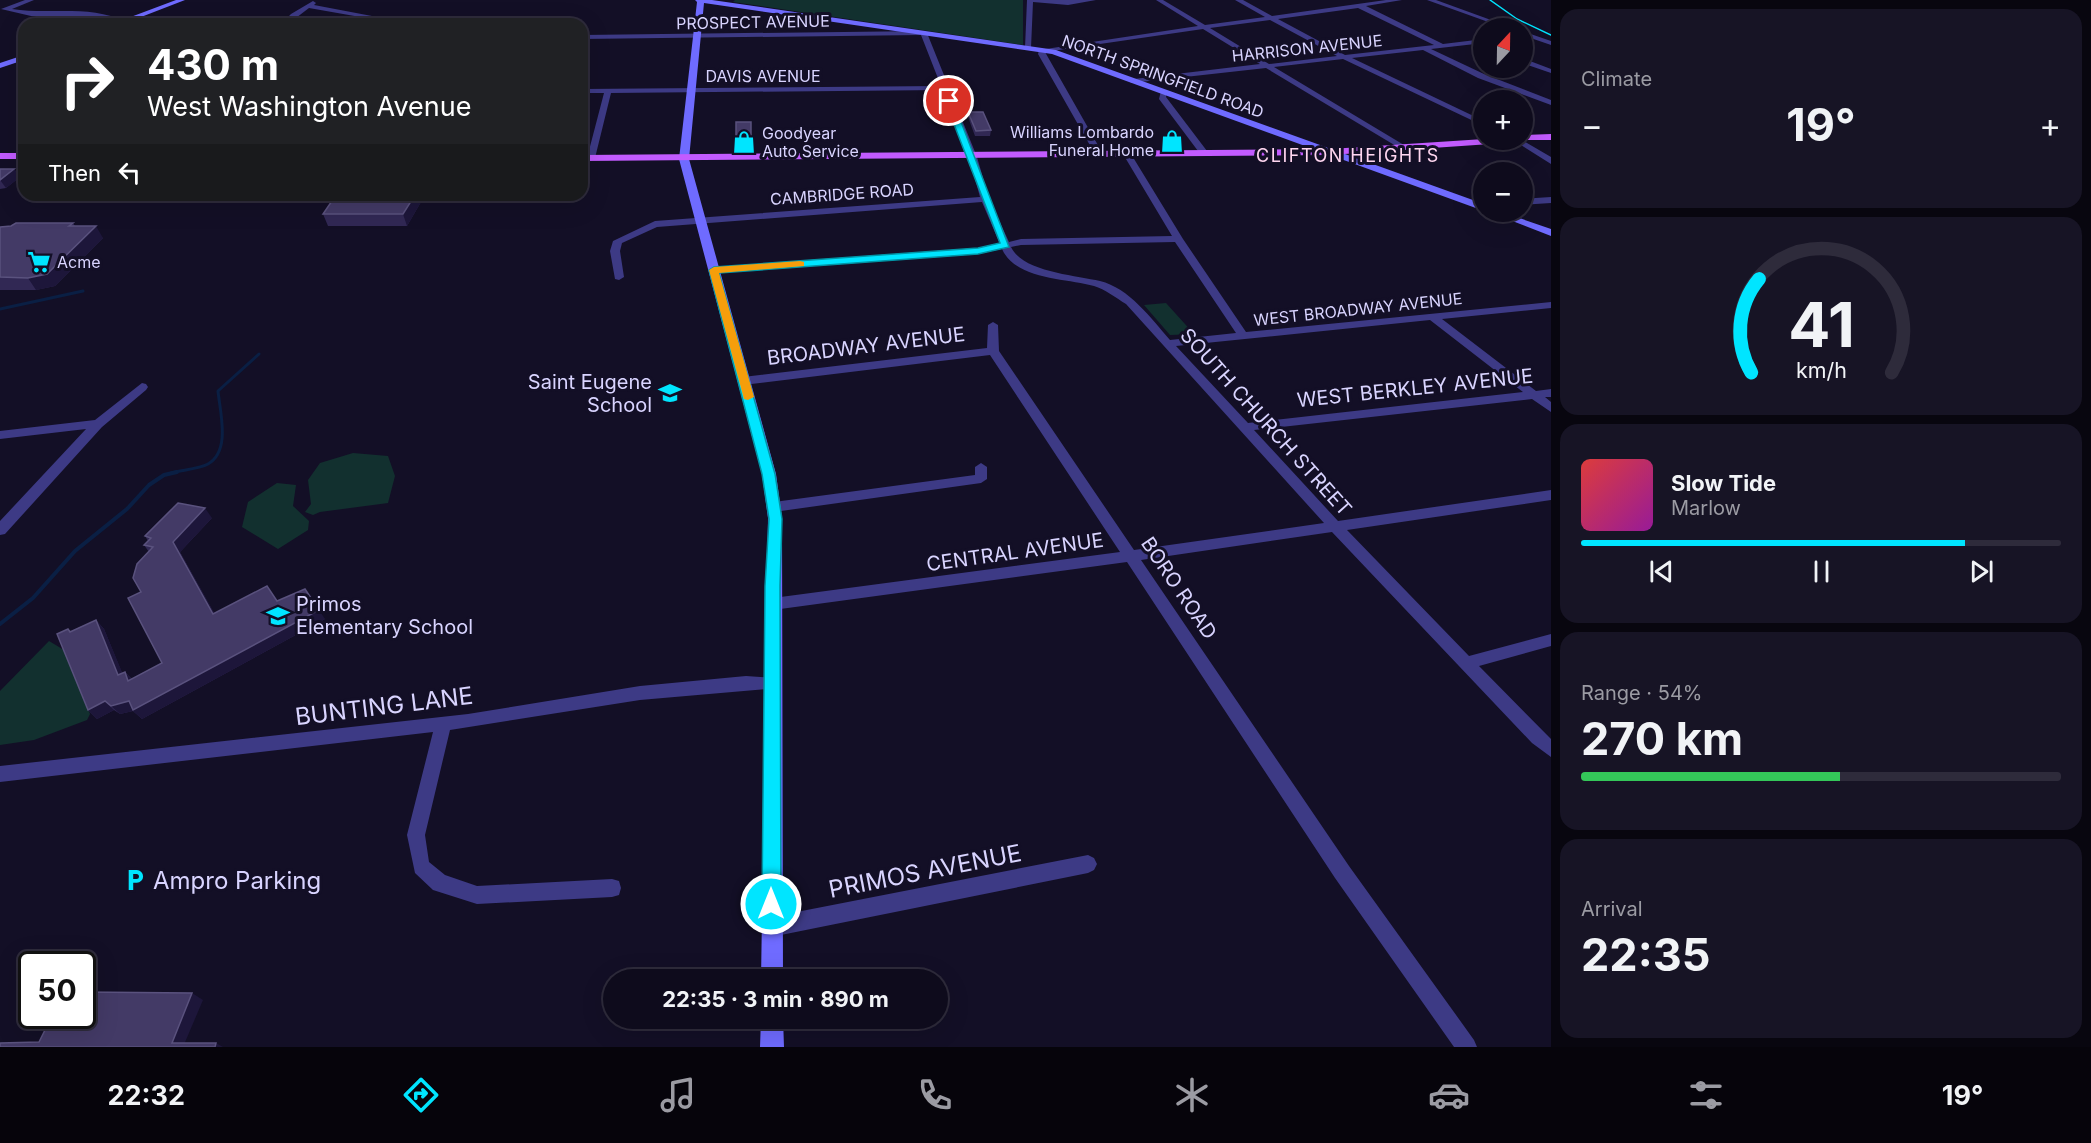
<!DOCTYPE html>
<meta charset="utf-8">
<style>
:root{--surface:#0e0b1c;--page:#171425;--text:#f1f3f6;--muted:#9b9ba3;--line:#2e2b3b;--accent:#00e5ff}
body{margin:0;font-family:Inter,sans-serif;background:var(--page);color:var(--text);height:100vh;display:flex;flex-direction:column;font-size:22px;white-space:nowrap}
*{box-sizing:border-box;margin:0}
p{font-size:20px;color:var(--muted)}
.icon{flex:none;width:33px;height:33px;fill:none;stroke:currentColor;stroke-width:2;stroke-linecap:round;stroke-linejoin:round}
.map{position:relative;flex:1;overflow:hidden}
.panel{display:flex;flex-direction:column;gap:9px;padding:9px;background:#08060f;width:540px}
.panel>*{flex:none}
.banner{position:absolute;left:18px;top:18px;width:570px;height:183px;border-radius:18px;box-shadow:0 6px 24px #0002,0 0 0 2px var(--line);background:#202124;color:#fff;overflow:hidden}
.needle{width:39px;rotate:22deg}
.buttons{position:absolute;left:1473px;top:18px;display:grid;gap:12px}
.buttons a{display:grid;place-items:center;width:60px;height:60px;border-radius:50%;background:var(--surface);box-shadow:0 6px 24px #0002,0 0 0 2px var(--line);font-size:30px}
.speed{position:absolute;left:18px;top:951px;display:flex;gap:12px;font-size:30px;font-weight:700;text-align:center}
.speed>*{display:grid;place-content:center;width:78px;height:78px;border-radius:50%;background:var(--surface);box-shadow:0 6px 24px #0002,0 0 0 2px var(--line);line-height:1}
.speed .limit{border:3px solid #111;border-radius:9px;background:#fff;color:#111}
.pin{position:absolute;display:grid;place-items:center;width:51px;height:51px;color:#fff;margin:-26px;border:3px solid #fff;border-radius:50%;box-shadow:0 2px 6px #0007}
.me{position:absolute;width:66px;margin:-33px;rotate:0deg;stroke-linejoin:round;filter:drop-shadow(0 0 4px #0008)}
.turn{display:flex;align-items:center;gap:21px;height:126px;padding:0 30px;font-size:27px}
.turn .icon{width:78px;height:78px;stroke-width:2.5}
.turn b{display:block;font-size:42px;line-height:51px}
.then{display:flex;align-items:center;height:57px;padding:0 30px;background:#0003;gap:12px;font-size:22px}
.big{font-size:45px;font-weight:700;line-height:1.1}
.panel .widget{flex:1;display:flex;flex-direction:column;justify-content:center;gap:9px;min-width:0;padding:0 21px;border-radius:18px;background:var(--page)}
.panel .dial{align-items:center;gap:0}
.dial svg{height:156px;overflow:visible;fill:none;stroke:var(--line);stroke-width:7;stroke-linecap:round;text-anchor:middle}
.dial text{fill:var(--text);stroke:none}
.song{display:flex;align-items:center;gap:18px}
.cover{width:72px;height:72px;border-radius:9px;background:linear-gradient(135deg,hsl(0 70% 55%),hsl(300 70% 35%))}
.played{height:6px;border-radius:3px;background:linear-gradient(90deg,var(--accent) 80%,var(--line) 80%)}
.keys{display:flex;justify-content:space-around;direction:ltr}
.heat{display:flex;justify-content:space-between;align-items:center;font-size:33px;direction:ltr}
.charge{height:9px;border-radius:4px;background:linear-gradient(90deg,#34c759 54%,var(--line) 0)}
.trip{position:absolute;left:603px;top:969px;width:345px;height:60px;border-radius:30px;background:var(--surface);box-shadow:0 6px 24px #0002,0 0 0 2px var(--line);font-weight:700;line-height:60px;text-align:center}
.tab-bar{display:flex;height:96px;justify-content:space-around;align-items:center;background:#06040b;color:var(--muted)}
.tab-bar .icon{width:42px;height:42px}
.tab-bar .selected{color:var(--accent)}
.tab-bar b{font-size:27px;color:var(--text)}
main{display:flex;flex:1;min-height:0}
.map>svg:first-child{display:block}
</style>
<main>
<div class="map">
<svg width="1551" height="1047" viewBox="0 0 1551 1047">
<rect width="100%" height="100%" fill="#130f26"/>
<!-- green -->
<path fill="#12302f" d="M735,0H1023V45L733,2Z
M1166,303L1194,334L1170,335L1144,305Z
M353,453L388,456L395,476L388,503L320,512L313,515L305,512L311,504L308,480L320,463Z
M277,483L296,485L293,506L309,521L308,530L278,549L242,527L248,502Z
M49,641L64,650L90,714L87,720L34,740L0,745V691Z"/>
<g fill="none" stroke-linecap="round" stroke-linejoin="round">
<!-- stream-far1 -->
<path stroke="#0a1f44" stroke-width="3" d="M0,309L83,291
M171,473C182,470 199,469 208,464C231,451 220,412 218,391L259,354"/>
<!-- stream -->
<path stroke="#0a1f44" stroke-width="4" d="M0,624L33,598L75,551L127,509L149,485L164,475L177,472"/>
<!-- street -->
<path fill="#3d3a85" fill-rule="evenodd" d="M25,0H34L12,9C48,15 92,4 125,22L122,24L87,16H31L1,9Z
M1027,0H1096L1068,5L1033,2L1031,48L1028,50L1025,48Z
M1156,0H1163L1205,25L1265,17L1235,0H1243L1272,16L1386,0H1402L1366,6L1443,44L1484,39V43L1431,49L1484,74L1551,100V105L1478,78L1423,50L1352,58L1484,121V126L1343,59L1274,67L1404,145L1405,147L1401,149L1266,68L1131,83L1130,81L1134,79L1260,64L1203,29L1045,52L1103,154L1096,156L1038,54L1039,50L1198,26ZM1358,8L1434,45L1345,55L1278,19ZM1270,20L1337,56L1269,64L1210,28Z
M1427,0H1436L1513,28H1505Z
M313,1L316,3L314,5L414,24H400L309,8L288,24H281L291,14Z
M924,31L927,33L977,157L989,199L1009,242L1021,239L1172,236L1123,154L1127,152L1131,154L1183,239L1246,332L1551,302V308L1442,319L1536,391L1551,389V397H1545L1551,402V412L1532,399L1254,430L1338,521L1551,490V500L1347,530L1469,656L1551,634V646L1479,666L1551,739V757L1532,743L1332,532L1141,560L1349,866L1474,1040L1477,1047H1454L1335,878L1127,562L773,610L768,608L766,604L768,600L773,598L1120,552L990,355L743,385L737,381L743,377L987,348L988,325L993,322L998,325L999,351L1134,550L1324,523L1126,304C1116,298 1105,289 1094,286C1066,278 1016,280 1002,249L978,254L714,273L709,270L714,267L978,248L1000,244L982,202L657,227L622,243L620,251L624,277L619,280L615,279L610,251L613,241L655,221L980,197L969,157L943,90L611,93L595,158L591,161L587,158L604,93H582V89L941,86L921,35L582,39V35ZM1175,242L1236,333L1170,340C1151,318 1129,288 1100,281C1075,275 1023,272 1011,247L1021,245ZM1430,320L1523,392L1248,423L1176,346Z
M1522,31L1551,41V45L1522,35Z
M1522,58L1551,69V73L1522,63Z
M1161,91H1167L1166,97L1207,151V155H1201L1159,99Z
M1513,140H1522L1551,157V164Z
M1551,197V203L1522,205V199Z
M142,383L146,384L148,387L146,390L102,427L5,534L0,535V521L86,429L0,439V431L95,420Z
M981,463L987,467V479L981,483L774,512L767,507L774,502L975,475V467Z
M746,676L778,678L780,683L778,688L640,700L450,730L425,835L429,862L445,875L477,886L612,879L619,881L621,888L619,895L612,897L477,904L433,890L415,873L407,835L433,732L0,782V766L468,714L640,686Z
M1088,855L1094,858L1097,864L1094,870L1088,873L771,937L764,934L761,927L764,920L771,917Z"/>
<!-- secondary -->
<path fill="#6f6bff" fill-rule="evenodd" d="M176,0H185L123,24H112Z
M695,0H712L1056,50L1484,204V211L1052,54L704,3L689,159L776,474L782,518L783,980H761L768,518L762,474L679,159L697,2Z
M24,55V60L0,68V63Z
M1489,212H1502L1551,229V236Z
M761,1018H783L784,1047H760Z"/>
<!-- primary -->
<path fill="#c25bff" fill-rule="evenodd" d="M1551,134V140H1519H1522V135Z
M1484,139L1509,140L1505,143L1330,155L582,161V155L1330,149Z
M0,153H24V159H0Z"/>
<!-- tram -->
<path stroke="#00e5ff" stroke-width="1.5" d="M1490,0L1517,19L1551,35"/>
</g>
<!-- wall -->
<path fill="#312854" d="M968,112L991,130L990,136H975L968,117Z
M736,122H751V149H736Z
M0,169H14L20,177L6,188L0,189Z
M261,195H296L294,197H262Z
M336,195H419L421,202L407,226H328L323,214Z
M73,223L75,226L103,238L55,286L36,290H0V227Z
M212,518L180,552L214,613L277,601L325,619L142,719L133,711L120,714L114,710L97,719L88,710L68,629L71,631L96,620L104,629L122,673L125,672L132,679L162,663L141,592L149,552L144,545L148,541L145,536Z"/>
<!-- shaded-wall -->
<path fill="#1d163a" d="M14,169L20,177L6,188L0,180Z
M415,195H419L421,202L407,226L403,214Z
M96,226L103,238L55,286L36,290L28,278Z
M205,508L212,518L180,552L220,623L213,614L173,542Z
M319,610L325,619L142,719L133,711L120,714L111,706Z
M96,620L104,629L127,684L118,675Z
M125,672L133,681H128Z
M105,701L114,710L97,719L88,710Z
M192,993L203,1000L183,1047L172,1043Z
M216,1043L223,1047H215Z"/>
<!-- building -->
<path fill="#433a66" stroke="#5a527e" stroke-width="1.5" d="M968,112H983L991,130L976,131Z
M736,122H751V141H736Z
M0,169H14L0,180Z
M336,195H415L403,214H323Z
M16,223H73L69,226H96L47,274L28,278L0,277V227L11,226Z
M178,503L205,508L173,542L213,614L267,586L277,601L305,589L319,610L133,710L129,701L111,706L105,701L88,710L57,634L68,629L70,632L96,620L118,675L125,672L128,681L162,663L128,598L141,592L133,578L137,564L153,547L144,545L151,538L145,536Z
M82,992L192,993L172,1043H216L215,1047H0V1043L39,1042L52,1016H82Z"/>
<!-- route -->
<path fill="#00e5ff" stroke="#0095a6" stroke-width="1.5" d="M949,99L953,101L1009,247L978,254L719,273L775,474L782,519L780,586L781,904L778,911L771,914L764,911L762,904L765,586L769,519L762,474L709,270L714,267L978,248L1000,243L945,101Z"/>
<!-- slow -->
<path fill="#f59e0b" d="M800,261L804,262V266L719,273L754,397L748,400L744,399L709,270L714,267Z"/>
<!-- icons -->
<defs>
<g id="shop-bare" transform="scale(1.8)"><path d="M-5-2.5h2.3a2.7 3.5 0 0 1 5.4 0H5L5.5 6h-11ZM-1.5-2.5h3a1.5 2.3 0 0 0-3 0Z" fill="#00e5ff" stroke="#130f26" stroke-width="2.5" paint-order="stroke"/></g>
<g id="supermarket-bare" transform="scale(1.8)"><path d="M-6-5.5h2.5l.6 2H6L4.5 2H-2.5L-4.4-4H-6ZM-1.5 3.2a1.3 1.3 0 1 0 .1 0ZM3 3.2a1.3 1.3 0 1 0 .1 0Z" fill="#00e5ff" stroke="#130f26" stroke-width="2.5" paint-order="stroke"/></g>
<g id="school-bare" transform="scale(1.8)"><path d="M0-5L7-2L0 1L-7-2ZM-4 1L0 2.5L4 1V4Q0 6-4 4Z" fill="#00e5ff" stroke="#130f26" stroke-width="2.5" paint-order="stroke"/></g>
<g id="parking-bare" transform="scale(1.8)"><path d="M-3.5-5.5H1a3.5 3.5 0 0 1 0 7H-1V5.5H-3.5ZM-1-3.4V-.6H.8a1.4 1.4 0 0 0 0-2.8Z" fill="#00e5ff" stroke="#130f26" stroke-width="2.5" paint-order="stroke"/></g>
</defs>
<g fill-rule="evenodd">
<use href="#shop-bare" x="1172" y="141"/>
<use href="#shop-bare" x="744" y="142"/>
<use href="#supermarket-bare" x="39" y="262"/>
<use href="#school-bare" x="670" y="393"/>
<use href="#school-bare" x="278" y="616"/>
<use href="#parking-bare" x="135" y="880"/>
</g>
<g text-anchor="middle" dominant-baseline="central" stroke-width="6" stroke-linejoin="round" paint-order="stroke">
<!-- far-street labels -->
<g font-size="16" fill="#d9d4ff" stroke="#130f26">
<text transform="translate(753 22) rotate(-1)">PROSPECT AVENUE</text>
<text transform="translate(1307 48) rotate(-6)">HARRISON AVENUE</text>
<text x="763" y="76">DAVIS AVENUE</text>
<text transform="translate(1163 76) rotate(20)">NORTH SPRINGFIELD ROAD</text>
<text transform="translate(842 194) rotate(-4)">CAMBRIDGE ROAD</text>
<text transform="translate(1358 309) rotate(-6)">WEST BROADWAY AVENUE</text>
</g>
<!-- far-poi labels -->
<g font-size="16" fill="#d9d4ff" stroke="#130f26" text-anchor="start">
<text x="1154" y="132" text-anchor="end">Williams Lombardo<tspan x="1154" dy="18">Funeral Home</tspan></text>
<text x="762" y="133">Goodyear<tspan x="762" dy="18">Auto Service</tspan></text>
<text x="57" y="262">Acme</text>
</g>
<!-- far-quarter labels -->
<g font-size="18" letter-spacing="1.5" fill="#ffd6f0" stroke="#130f26">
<text x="1348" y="155">CLIFTON HEIGHTS</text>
</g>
<!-- street labels -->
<g font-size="20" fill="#d9d4ff" stroke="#130f26">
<text transform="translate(866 346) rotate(-7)">BROADWAY AVENUE</text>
<text transform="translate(1415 388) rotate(-6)">WEST BERKLEY AVENUE</text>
<text transform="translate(1266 422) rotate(48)">SOUTH CHURCH STREET</text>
<text transform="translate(1015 552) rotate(-8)">CENTRAL AVENUE</text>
<text transform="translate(1179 588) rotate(56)">BORO ROAD</text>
</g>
<!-- poi labels -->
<g font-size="20" fill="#d9d4ff" stroke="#130f26" text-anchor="end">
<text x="652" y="382">Saint Eugene<tspan x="652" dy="23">School</tspan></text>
<text x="296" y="604" text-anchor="start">Primos<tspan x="296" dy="23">Elementary School</tspan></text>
</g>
<!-- near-street labels -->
<g font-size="24" fill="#d9d4ff" stroke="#130f26">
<text transform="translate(384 706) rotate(-7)">BUNTING LANE</text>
<text transform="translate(925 871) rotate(-11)">PRIMOS AVENUE</text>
</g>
<!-- near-poi labels -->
<g font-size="24" fill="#d9d4ff" stroke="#130f26" text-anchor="start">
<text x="153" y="880">Ampro Parking</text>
</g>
</g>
</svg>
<div class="buttons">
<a><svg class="needle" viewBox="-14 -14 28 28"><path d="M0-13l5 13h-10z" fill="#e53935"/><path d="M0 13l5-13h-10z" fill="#9b9ba3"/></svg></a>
<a>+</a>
<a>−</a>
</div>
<div class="speed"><div class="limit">50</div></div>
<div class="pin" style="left:949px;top:101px;background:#d93025"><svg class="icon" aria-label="arrive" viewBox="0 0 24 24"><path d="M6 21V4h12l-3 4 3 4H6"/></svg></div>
<svg class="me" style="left:771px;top:904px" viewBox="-20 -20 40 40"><circle r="17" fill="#00e5ff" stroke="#fff" stroke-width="3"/><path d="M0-11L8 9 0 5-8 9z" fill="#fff"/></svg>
<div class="trip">22:35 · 3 min · 890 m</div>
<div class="banner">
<div class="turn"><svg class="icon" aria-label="right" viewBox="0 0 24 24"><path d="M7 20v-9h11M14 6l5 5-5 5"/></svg><div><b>430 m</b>West Washington Avenue</div></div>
<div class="then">Then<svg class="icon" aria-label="left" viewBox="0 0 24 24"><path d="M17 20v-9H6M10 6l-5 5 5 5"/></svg></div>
</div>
</div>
<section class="panel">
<div class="widget"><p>Climate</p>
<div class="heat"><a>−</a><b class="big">19°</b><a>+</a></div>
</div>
<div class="widget dial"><svg viewBox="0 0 100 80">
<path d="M14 69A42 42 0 1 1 86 69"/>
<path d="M14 69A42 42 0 0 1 18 21" stroke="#00e5ff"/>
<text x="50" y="56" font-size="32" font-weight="700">41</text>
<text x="50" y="72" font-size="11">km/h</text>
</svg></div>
<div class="widget">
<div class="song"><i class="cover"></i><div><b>Slow Tide</b><p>Marlow</p></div></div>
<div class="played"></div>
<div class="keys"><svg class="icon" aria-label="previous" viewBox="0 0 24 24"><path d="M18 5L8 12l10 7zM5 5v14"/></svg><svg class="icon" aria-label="pause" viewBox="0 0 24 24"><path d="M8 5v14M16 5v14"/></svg><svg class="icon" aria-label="next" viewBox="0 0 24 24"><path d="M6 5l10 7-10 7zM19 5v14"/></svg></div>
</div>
<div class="widget"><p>Range · 54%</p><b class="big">270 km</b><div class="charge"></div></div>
<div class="widget"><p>Arrival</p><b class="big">22:35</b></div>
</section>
</main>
<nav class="tab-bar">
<b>22:32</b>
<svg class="icon selected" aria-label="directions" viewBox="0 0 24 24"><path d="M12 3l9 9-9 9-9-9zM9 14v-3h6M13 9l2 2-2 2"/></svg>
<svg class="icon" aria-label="music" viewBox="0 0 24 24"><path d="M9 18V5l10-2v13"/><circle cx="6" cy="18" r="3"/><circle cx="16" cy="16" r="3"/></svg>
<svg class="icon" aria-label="phone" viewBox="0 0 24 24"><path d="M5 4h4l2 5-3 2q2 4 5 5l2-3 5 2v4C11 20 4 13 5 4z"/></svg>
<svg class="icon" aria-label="climate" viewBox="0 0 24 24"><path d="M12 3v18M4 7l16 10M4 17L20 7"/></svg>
<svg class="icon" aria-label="car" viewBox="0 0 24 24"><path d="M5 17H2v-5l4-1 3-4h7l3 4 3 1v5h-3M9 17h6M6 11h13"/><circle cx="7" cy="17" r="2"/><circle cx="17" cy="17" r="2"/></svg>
<svg class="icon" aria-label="filters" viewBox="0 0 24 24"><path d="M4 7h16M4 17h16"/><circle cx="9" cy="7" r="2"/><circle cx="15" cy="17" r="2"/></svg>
<b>19°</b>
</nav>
